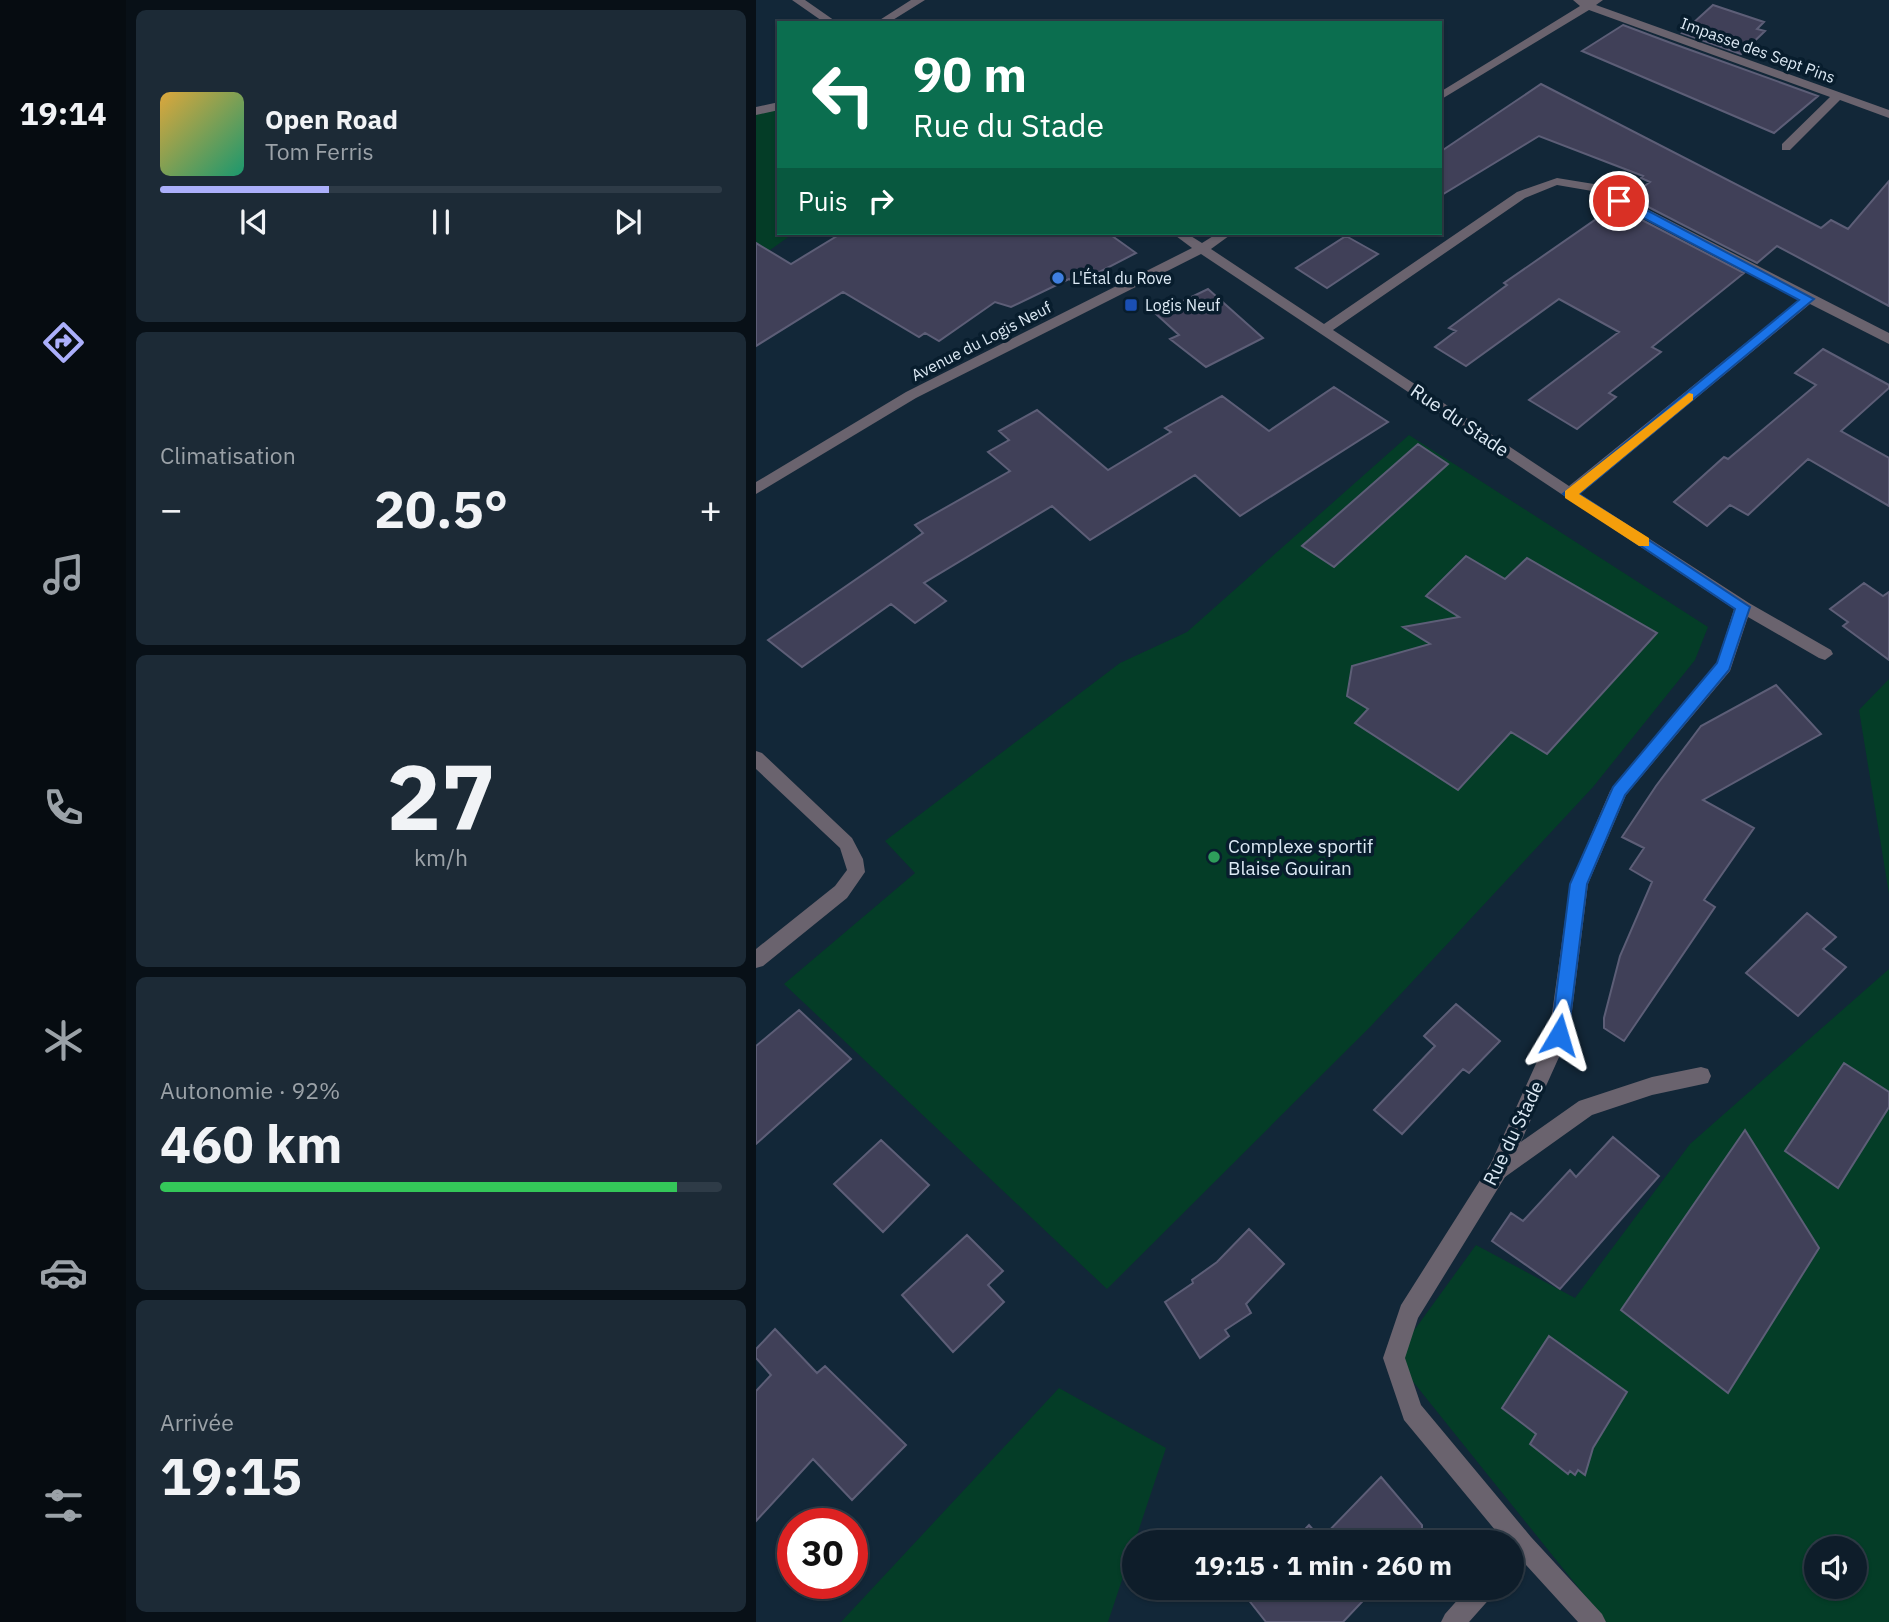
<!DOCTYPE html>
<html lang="fr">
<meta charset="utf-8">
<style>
:root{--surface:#0e1d2a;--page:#1c2a36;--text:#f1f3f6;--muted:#9ba2a8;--line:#2e3b47;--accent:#abaffb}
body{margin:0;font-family:"IBM Plex Sans",sans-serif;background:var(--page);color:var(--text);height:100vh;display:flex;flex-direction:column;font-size:26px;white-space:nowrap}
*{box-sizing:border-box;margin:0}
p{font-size:23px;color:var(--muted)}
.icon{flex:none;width:38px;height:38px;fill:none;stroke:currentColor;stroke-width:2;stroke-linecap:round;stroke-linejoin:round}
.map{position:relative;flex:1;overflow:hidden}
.side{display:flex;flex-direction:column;gap:10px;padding:10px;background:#081017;width:630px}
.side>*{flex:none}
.guide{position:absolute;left:21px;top:21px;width:665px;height:214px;border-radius:0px;box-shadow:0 2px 5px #0004,0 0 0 2px var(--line);background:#0b6e4f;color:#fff;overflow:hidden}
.fabs{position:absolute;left:1048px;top:1536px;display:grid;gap:14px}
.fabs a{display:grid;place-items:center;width:63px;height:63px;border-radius:50%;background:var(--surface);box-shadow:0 2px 5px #0004,0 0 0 2px var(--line);font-size:35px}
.speed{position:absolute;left:21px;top:1508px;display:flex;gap:14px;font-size:35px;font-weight:700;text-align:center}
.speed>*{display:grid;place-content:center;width:91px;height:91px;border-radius:50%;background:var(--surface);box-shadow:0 2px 5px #0004,0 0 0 2px var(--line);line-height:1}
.speed .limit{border:10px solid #d22;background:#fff;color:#111}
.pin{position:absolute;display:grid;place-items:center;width:60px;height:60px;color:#fff;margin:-30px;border:4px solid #fff;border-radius:50%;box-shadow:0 2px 7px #0007}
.me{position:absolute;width:77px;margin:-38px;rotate:7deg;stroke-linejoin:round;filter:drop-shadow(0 0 5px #0008)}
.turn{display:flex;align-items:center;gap:24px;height:147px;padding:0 21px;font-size:32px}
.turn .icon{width:91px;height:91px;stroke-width:2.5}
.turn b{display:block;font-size:49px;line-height:60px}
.then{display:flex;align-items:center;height:66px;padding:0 21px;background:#0003;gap:14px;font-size:26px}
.big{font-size:52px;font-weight:700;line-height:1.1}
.side .tile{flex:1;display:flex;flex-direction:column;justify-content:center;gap:10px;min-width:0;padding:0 24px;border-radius:10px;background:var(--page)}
.side .dial{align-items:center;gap:0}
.dial b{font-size:91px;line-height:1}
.song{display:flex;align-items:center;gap:21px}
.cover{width:84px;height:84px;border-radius:10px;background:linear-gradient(135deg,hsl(40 70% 55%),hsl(160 70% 35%))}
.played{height:7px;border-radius:4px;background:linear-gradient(90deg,var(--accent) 30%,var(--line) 30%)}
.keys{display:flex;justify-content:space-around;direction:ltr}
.heat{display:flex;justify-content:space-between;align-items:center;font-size:38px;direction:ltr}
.charge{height:10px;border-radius:5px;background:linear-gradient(90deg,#34c759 92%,var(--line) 0)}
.trip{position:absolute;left:366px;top:1530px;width:402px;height:70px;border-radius:35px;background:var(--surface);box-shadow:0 2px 5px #0004,0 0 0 2px var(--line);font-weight:700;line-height:70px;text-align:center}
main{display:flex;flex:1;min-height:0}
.menu{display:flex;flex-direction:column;width:126px;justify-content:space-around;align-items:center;background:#060c11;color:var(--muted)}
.menu .icon{width:49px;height:49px}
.menu .on{color:var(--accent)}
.menu b{font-size:32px;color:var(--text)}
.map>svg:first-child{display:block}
</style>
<main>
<nav class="menu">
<b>19:14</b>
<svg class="icon on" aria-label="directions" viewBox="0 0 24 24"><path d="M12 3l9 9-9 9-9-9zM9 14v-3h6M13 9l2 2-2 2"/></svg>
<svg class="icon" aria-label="music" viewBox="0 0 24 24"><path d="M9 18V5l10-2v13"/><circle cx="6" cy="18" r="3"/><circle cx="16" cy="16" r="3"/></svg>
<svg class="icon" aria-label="phone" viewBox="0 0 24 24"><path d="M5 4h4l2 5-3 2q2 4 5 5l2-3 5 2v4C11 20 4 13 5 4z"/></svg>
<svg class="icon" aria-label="climate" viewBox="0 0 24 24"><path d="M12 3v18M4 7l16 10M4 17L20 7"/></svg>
<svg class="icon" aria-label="car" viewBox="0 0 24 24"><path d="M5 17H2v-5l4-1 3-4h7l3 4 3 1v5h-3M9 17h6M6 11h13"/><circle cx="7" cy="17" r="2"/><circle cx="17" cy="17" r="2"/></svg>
<svg class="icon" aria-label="filters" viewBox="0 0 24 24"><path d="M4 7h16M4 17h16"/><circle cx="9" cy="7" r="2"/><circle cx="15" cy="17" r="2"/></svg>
</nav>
<section class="side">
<div class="tile">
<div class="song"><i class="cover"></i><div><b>Open Road</b><p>Tom Ferris</p></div></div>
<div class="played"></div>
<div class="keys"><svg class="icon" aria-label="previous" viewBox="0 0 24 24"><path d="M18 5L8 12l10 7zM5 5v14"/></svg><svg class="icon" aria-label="pause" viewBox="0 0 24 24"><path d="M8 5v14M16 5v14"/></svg><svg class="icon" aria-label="next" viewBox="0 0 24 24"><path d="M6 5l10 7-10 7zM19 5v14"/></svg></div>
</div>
<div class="tile"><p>Climatisation</p>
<div class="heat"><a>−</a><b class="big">20.5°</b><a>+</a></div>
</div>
<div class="tile dial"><b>27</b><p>km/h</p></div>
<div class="tile"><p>Autonomie · 92%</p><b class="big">460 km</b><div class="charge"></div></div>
<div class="tile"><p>Arrivée</p><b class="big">19:15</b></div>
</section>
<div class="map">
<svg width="1133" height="1622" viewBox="0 0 1133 1622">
<rect width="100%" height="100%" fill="#122738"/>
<!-- green -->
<path fill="#043d27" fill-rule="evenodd" d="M23,106V233H38L0,260V111Z
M653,435L952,627L939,660L837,787L615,1026L351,1289L28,984L159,873L129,841L364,663L431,632Z
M1133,679V894L1103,710Z
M1133,969V1622H850L638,1358L720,1245L819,1298L934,1144ZM1060,1549H1099V1587H1060Z
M303,1388L410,1448L352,1622H85Z"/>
<!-- building -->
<path fill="#404058" stroke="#5d5e77" stroke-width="2" d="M957,5L1008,22L1001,29L1009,31L985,54L926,33Z
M867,25L915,43L1062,96L1018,133L826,51Z
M785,84L1065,228L1075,220L1092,229L1133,181V306L1021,246L1001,263L873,197L894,182L885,178L887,176L783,136L684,196V152Z
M859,206L988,273L896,347L905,352L853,393L860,397L821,429L773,400L863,332L803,299L710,366L679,347L700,331L693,328L751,285L748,283Z
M86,233H352L380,253L320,284L313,279L255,307L239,302L183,341L169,333L163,337L87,292L0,346V243L35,264Z
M590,236L622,254L571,288L540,268Z
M452,289L507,338L450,367L414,339L423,335L400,314Z
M1067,349L1133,385V388L1085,431L1133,458V506L1052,459L992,515L974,505L951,526L918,502L968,457L972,459L1060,385L1039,373Z
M578,387L632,422L484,516L439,475L334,540L296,506L168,583L190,601L159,623L135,604L46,667L12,640L167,533L159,525L254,471L232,452L253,440L243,431L281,410L352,470L415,432L409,428L466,396L513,431Z
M662,444L692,464L578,567L546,546Z
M710,556L749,579L771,558L901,633L791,754L755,732L702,790L599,723L612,709L591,696L596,666L674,644L647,627L703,617L670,596Z
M1108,583L1127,596L1133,592V660L1087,626L1092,622L1074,609Z
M1020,685L1065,734L947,800L998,828L948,900L959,907L868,1041L848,1028V1018L864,956L896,882L874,869L888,848L866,837L900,786L945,726Z
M1051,913L1080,937L1067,949L1090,967L1042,1016L990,973Z
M700,1004L744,1041L713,1073L707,1069L646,1134L618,1110L679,1046L668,1036Z
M43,1010L95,1059L0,1144V1046Z
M1088,1063L1133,1092V1107L1082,1188L1029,1151Z
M989,1130L1063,1248L972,1393L865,1310Z
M857,1137L903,1176L804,1289L736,1241L755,1213L767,1221L814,1170L820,1177Z
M125,1140L173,1185L127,1232L78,1184Z
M493,1229L528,1264L490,1304L495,1313L469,1330L473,1336L444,1358L409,1302L437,1283L436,1280L461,1262Z
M211,1235L247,1271L232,1285L248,1302L197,1352L146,1295Z
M19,1329L61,1373L69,1366L150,1445L96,1500L57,1459L0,1521V1391L15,1375L0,1358V1349Z
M793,1336L871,1392L837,1448L829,1475L822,1470L819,1475L814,1471L812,1474L774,1444L780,1434L746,1408Z
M625,1477L666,1525V1537L662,1542H537L553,1525L565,1539Z
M494,1587H620L587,1622H510L488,1594Z"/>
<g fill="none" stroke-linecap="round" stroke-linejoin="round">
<!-- lane -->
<path fill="#6a636e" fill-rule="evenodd" d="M945,1067L952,1069L955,1076L952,1083L896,1095L836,1115L749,1177L742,1180L735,1177L732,1170L735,1163L823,1101L896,1077Z"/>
<!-- street -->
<path fill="#6a636e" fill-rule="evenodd" d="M36,0H49L82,23H69Z
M155,0H169L132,23H119Z
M817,0H847L840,5L1133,110V118L1084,100L1034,150H1026V144L1074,97L833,10L684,100V92L824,6Z
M23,102V110L0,115V107Z
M801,178L844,185L1133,333V344L1054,304L824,494L993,603L1075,650L1077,654L1069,660L1063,658L992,617L974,671L870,795L832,884L813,1035L749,1177L662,1318L649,1358L665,1405L775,1537L846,1614L850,1622H822L759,1553L756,1542H749L648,1420L627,1358L645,1305L735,1163L793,1035L814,884L854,791L961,663L978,609L445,254L160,398L0,494V482L150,392L436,248L416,233H430L446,243L462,233H477L455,249L568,324L761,192ZM801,185L836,191L1044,299L813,486L577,330L769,198Z
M0,751L6,753L96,838L107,859L109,872L91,898L7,966L0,968V949L79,886L91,870L84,848L0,769Z
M713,1587H741L737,1595L713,1622H685L689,1614Z"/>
</g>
<!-- route -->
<path fill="#1a73e8" stroke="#114b97" stroke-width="2" d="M859,198H868L1058,299L823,494L994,607L973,670L869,795L831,884L812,1035L810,1041L803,1043L797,1041L795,1035L814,884L857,787L961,663L979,609L807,494L1043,300L859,203Z"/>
<!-- slow -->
<path fill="#f59e0b" d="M933,393L937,394V400L823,494L893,538V546H883L809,498V491Z"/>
<!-- markers -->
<circle fill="#3f7fe0" stroke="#081d2d" stroke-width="2.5" cx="302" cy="278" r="7"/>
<rect fill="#1a4fb4" stroke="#081d2d" stroke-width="2.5" x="368" y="298" width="14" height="14" rx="3.5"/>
<circle fill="#2e9e5b" stroke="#081d2d" stroke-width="2.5" cx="458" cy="857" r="7"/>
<g text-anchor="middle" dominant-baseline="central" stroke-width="7" stroke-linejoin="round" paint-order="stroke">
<!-- far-street labels -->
<g font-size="16" fill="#ddeaf5" stroke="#081d2d">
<text transform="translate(1002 50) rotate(20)">Impasse des Sept Pins</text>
<text transform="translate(225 341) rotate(-27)">Avenue du Logis Neuf</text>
</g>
<!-- far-poi labels -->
<g font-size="16" fill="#ddeaf5" stroke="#081d2d" text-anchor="start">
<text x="316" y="278">L'Étal du Rove</text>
<text x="389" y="305">Logis Neuf</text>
</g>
<!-- street labels -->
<g font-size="19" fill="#ddeaf5" stroke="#081d2d">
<text transform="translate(704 420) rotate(34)">Rue du Stade</text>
<text transform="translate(757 1133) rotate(-64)">Rue du Stade</text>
</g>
<!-- poi labels -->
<g font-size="19" fill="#ddeaf5" stroke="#081d2d" text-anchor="start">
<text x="472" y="846">Complexe sportif<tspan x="472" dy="22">Blaise Gouiran</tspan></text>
</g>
</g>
</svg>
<div class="fabs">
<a><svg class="icon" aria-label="sound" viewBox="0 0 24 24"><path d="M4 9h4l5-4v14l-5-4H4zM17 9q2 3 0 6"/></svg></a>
</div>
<div class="speed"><div class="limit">30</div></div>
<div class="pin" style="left:863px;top:201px;background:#d93025"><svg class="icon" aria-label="arrive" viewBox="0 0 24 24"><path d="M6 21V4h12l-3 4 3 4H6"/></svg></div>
<svg class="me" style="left:803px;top:1035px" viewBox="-20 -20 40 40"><path d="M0-17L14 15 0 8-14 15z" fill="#1a73e8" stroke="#fff" stroke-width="4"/></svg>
<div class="trip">19:15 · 1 min · 260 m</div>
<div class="guide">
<div class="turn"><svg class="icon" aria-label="left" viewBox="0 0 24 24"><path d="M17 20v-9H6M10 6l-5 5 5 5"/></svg><div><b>90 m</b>Rue du Stade</div></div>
<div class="then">Puis<svg class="icon" aria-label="right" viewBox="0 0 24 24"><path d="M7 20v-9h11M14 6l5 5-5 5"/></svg></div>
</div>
</div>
</main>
